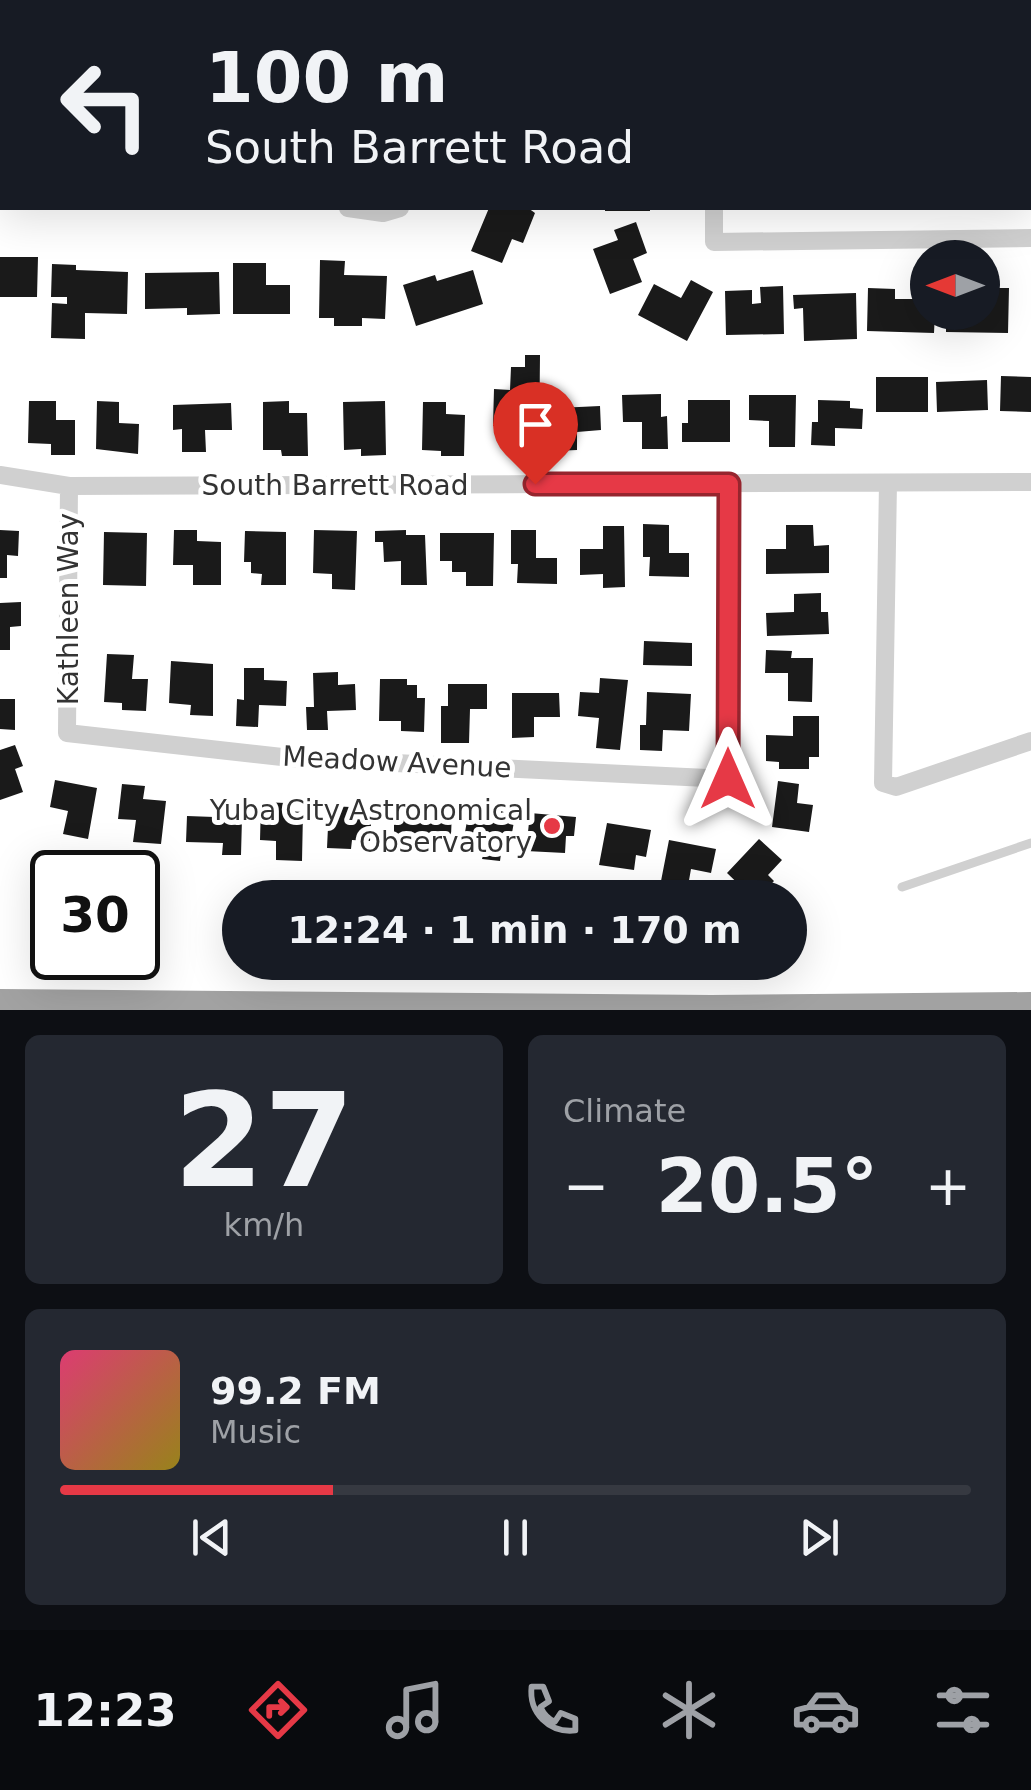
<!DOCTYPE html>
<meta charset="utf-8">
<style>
:root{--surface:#171b24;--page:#242831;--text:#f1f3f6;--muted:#9ea1a6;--line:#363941;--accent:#e63946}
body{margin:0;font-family:"DejaVu Sans",sans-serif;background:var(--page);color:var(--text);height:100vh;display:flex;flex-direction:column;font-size:38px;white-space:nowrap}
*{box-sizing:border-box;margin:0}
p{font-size:32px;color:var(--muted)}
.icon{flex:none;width:55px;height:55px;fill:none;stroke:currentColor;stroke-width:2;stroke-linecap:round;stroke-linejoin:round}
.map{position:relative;height:1010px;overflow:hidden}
.drawer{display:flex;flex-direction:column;gap:25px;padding:25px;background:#0d0f14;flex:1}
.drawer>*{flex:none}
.top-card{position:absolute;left:0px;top:0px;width:1032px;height:210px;box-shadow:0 10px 40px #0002;background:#171b24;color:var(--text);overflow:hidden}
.needle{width:65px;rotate:270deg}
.controls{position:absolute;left:910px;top:240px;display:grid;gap:20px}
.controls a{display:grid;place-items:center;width:90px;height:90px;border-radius:50%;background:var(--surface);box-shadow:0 10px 40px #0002;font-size:50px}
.speed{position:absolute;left:30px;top:850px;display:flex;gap:20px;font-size:50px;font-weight:700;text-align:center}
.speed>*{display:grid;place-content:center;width:130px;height:130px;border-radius:50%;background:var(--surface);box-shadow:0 10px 40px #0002;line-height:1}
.speed .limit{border:5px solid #111;border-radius:15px;background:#fff;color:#111}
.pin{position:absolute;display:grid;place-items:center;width:85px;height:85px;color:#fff;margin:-102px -42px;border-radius:50% 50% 50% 0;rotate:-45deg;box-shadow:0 0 10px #0007}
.pin .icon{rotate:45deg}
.me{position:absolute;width:110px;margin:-55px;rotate:0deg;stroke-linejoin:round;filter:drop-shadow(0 0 8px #0008)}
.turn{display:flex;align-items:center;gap:35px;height:210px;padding:0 40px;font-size:45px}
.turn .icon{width:130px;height:130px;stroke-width:2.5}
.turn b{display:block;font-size:70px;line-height:85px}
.big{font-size:75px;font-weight:800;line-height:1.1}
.drawer .widget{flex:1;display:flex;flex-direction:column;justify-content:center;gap:15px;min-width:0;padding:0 35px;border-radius:15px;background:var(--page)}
.drawer .dial{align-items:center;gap:0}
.dial b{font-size:130px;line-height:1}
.song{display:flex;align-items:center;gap:30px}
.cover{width:120px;height:120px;border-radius:15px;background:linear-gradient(135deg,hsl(340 70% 55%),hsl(50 70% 35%))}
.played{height:10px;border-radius:5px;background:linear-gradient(90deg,var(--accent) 30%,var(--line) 30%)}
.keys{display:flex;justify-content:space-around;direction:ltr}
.heat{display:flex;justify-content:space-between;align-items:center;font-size:55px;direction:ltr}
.drawer .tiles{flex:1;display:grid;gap:25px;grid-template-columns:1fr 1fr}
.widget:last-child{grid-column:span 2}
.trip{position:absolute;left:222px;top:880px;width:585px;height:100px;border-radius:50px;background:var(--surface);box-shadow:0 10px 40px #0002;font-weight:800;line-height:100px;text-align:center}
.tabs{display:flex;height:160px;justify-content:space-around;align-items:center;background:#090b0e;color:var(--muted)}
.tabs .icon{width:70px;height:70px}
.tabs .on{color:var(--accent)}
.tabs b{font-size:45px;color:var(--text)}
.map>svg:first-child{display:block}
</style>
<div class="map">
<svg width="1031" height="1010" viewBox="0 0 1031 1010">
<rect width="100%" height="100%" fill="#fff"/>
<!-- building -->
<path fill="#1a1a1a" d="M489,208H528L535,213L523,243L512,239L502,263L471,251Z
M605,208H650V211H605Z
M636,222L647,253L633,259L642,282L610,294L593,249L618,240L614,230Z
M0,257H38L37,297H0Z
M320,260L345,261L344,275L387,276L385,319L362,318V326H334V318H319Z
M233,263H266V285H290V314H233Z
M52,264L76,265V270L128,272L127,314L85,313V339L51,338L52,303L67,304V297H51Z
M473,270L483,304L416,326L403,285L435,275L437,281Z
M219,272L220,314L187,315V308L145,309V273Z
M691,280L713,292L687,341L638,315L654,284L681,298Z
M783,286L784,334L726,335L725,291L752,290V304L761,303L760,287Z
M868,288L895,289V299H928V312H935L934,333L867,331Z
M982,288H1009L1008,333L946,332V312H982Z
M856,293L857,339L804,341L803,308L794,309L793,295Z
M525,355H540L539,452L512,451L513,426H493L494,389L510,390L511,367H525Z
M1001,376L1031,377V412L1000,411Z
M876,377H928V412H876Z
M987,380L988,410L937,412L936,382Z
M661,394V417L667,416L668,449H642V422H623L622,395Z
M749,395H796L795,447H769V421L749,420Z
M688,400H730V442H682V423H688Z
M818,400L850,401V408L863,409L862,429L835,428V446L811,445L812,422H818Z
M29,401H56V420H75V455H51V444L28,443Z
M97,401L119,402V423L139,424L138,454L96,449Z
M289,401V413H307L308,456H282L281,450H263V402Z
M385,401L386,455L361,456V449L344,450L343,402Z
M423,402H446V414L465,415L464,456H441V451L422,450Z
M231,403L232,430H205L206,452H182V429L173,430V405Z
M600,406L601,430L577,432V450L554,451L553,429H559L558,408Z
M643,524L669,525V553H689V577L649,576L650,557H643Z
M786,525H813L814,546L829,545V573L766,574V549H786Z
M603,526H624L625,587L603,588V574L580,575V549H603Z
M0,530L19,531L18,556L7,555V578H0Z
M174,530H197V541L221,542V585H193V565H173Z
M314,530L357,531L355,590L332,589V574L313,573Z
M406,530V535H425L427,585H401V561L384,562L383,542H375V531Z
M511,530H536V558H557V584L517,583L518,564H511Z
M245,531L286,532V585H261L262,574L251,573V562H244Z
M104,532L147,533L146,586L103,585Z
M440,533H494L493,586H466V572H452V561H440Z
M821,593V612H828L829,634L767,636L766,613L794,612V594Z
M21,602V626L10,627V650H0V603Z
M644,641L692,643V666L643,665Z
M766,650L792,651L791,658H813L812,702L788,701V673H765Z
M107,654L134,655L132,679H148L146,711L122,710V703L104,702Z
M171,661L213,664V716L190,715L191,705L169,703Z
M244,668H264V680L287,681L286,706L259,705L258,727L236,726L237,699L244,700Z
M338,672V685L355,684L356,710L327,711L328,730H307L306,707H314L313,673Z
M600,678L628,680L620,750L596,748L599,718L578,716L580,692L599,693Z
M380,679H407V685H417V698H425L424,732L401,731V721H379Z
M448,684H487V709H470L469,743H441V706H448Z
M647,692L691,694L689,731L663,730L662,751L640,750V725H646Z
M512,693H559L560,717H534V737L512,738Z
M0,699H15V730L0,729Z
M793,716H819V757H809V769H779V762L766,761V735L793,736Z
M15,745L23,766L15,769L23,792L0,800V750Z
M55,780L97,788L88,839L63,834L68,811L50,807Z
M778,781L799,784L797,803L813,805L809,832L772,827Z
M122,784L145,786L143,799L166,801L161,844L133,842L136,820L118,819Z
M261,802L286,803V811L303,812L302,861L276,860V841L260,840Z
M329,806L372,808L370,841L352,840L351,849L327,848Z
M492,806L516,810L512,833L504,832L500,861L482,859L484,852L462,849L467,821L489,825Z
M394,810L452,811L451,836H439V848H410V838H394Z
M530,813L576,817L574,836H566L565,853L526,851Z
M187,816L242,818L241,855H222L223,843L186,842Z
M607,823L651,830L646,857L636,855L634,870L599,865Z
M759,839L782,860L768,875L774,881L758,898H753L727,873Z
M669,840L716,849L711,873L691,869L688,886L661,881Z
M491,882H518V898H491Z"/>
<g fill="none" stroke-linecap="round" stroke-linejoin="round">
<!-- service -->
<path stroke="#d0d0d0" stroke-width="9" d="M902,887L1031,843"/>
<!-- minor -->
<path stroke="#d0d0d0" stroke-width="18" d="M436,0V2
M714,2V0
M0,194H2
M348,208L383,213L400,208
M714,208V242L1031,238
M0,475L69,486L1031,482
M888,483L883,783L896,787L1031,741
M69,486L67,733L291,758L728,779L729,484"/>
<!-- trunk -->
<path stroke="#a2a2a2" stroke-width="28" d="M0,1003L711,1009L1031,1006"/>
</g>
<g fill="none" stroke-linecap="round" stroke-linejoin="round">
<!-- route casing -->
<g stroke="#96252e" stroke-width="25">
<path id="route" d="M535,484H729L728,779"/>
</g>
<!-- route -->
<use href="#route" stroke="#e63946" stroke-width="18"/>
</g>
<!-- markers -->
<circle fill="#e63946" stroke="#fff" stroke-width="4" cx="552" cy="826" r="10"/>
<g text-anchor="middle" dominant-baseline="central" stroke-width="10" stroke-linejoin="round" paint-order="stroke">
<!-- street labels -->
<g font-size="28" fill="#333" stroke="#fff">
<text x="335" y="485">South Barrett Road</text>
<text transform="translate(68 609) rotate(-90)">Kathleen Way</text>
<text transform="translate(397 762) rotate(3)">Meadow Avenue</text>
</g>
<!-- poi labels -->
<g font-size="28" fill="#333" stroke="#fff" text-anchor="end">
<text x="532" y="810">Yuba City Astronomical<tspan x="532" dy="32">Observatory</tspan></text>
</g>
</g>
</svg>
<div class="controls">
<a><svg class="needle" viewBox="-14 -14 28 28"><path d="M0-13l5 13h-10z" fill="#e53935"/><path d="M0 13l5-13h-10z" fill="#9ea1a6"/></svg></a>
</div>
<div class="speed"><div class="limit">30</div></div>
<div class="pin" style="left:535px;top:484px;background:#d93025"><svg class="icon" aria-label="arrive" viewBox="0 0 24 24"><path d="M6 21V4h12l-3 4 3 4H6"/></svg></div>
<svg class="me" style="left:728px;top:779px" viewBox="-20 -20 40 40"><path d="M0-17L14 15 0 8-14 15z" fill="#e63946" stroke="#fff" stroke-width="4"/></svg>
<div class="trip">12:24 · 1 min · 170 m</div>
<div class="top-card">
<div class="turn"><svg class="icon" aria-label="left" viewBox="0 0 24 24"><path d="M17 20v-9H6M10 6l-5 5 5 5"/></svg><div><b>100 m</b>South Barrett Road</div></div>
</div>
</div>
<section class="drawer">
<div class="tiles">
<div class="widget dial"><b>27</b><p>km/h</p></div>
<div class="widget"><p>Climate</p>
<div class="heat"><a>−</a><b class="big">20.5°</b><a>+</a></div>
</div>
<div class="widget">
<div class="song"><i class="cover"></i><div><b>99.2 FM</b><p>Music</p></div></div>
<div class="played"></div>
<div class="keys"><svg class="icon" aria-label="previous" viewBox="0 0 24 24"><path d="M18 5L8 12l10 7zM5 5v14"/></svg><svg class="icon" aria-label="pause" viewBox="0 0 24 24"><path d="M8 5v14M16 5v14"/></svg><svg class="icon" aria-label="next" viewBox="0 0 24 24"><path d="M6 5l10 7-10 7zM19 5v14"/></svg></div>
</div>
</div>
</section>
<nav class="tabs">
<b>12:23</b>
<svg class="icon on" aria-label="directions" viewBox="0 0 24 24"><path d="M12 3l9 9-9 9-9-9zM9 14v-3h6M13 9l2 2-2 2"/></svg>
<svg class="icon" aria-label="music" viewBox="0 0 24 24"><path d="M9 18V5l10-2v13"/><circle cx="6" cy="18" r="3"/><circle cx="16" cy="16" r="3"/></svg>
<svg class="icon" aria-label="phone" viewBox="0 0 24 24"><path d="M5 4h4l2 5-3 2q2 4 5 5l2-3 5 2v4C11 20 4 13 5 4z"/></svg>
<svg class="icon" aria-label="climate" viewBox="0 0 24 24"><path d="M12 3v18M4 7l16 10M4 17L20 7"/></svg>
<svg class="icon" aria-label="car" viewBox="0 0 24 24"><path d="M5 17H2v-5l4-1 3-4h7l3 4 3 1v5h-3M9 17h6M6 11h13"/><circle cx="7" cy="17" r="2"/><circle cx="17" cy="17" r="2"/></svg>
<svg class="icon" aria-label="filters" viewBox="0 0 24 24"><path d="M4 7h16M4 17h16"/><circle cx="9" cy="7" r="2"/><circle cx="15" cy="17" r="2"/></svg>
</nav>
